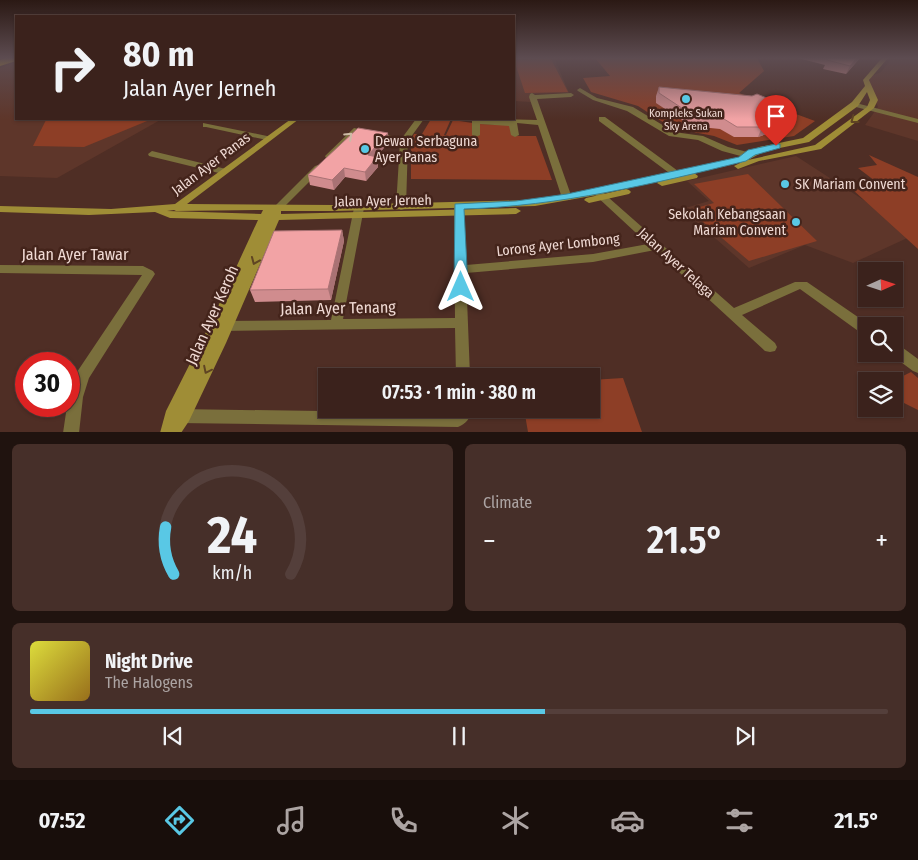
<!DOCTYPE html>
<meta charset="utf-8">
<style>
:root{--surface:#3b221c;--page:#462f29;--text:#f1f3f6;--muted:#aca4a3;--line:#543f3b;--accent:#59c8e5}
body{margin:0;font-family:"Fira Sans Condensed",sans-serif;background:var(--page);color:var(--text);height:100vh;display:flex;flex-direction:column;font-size:19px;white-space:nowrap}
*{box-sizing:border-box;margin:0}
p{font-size:16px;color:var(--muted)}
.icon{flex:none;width:28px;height:28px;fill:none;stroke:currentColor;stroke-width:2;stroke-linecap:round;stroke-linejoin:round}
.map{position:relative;height:432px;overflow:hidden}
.side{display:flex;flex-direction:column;gap:12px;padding:12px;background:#20130f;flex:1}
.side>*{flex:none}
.top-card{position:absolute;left:15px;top:15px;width:500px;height:105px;border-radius:0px;box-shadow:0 1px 4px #0004,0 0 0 1px var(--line);background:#3b221c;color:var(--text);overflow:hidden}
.needle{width:32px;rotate:87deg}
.buttons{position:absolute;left:858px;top:262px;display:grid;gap:10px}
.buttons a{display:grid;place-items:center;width:45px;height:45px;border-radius:0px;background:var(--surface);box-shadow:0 1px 4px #0004,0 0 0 1px var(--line);font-size:25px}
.speed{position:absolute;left:15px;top:352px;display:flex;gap:10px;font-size:25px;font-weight:700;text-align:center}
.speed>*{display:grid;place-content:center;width:65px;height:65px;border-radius:50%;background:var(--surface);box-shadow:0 1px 4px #0004,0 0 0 1px var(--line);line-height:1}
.speed .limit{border:8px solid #d22;background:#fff;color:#111}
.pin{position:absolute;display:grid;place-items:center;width:42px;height:42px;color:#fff;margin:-51px -21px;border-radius:50% 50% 50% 0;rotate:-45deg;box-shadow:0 0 5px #0007}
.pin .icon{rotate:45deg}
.me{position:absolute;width:55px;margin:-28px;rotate:0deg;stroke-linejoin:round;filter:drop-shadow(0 0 4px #0008)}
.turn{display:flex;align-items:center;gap:18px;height:105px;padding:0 25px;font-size:22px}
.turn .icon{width:65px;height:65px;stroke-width:2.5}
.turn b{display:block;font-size:35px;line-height:42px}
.big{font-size:38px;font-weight:600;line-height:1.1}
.side .card{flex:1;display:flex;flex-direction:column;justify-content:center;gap:8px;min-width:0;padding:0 18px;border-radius:8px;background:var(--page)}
.side .dial{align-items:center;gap:0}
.dial svg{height:130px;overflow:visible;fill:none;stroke:var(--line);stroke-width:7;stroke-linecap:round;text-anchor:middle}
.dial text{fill:var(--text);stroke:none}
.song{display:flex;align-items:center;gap:15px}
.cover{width:60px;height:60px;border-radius:8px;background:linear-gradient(135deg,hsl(60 70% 55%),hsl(40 70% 35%))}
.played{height:5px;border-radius:2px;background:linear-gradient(90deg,var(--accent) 60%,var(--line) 60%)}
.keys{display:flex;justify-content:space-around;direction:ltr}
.heat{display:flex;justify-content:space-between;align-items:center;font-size:28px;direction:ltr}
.side .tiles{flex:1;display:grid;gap:12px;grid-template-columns:1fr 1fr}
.card:last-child{grid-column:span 2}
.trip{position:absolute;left:318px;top:368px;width:282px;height:50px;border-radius:0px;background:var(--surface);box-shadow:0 1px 4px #0004,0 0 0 1px var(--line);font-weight:600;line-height:50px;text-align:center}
.tab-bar{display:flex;height:80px;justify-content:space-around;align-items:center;background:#180e0b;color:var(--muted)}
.tab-bar .icon{width:35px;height:35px}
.tab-bar .active{color:var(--accent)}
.tab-bar b{font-size:22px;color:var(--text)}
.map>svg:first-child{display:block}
</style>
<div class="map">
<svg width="918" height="433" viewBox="0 0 918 433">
<rect width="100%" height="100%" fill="#4f2e25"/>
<!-- built -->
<path fill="#5e362a" d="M514,58H554L569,93L530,94L531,102L514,101Z
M892,58H918V141L865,125L878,107L869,83L871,76L881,72Z
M16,62V119H162L57,178L0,176V68Z
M796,156L916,234L853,263L805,245L749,268L682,209L709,201L687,181Z"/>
<!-- green -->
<path fill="#8d3e26" d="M595,58H757L764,71L739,93L815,121L794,136L737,145L714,136L672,128L638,106L591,92L583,78L610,76Z
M551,59L568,92L525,93L514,60Z
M55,119H152L84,147L33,146L46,120Z
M431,119H451L444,135H446L453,120L479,124L511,125L514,136H536L552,180L411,179V140L414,134H422Z
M869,155L918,177V249L853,190L883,187L858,168L877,165Z
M748,174L817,241L749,261L689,210L714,203L694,184Z
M911,372L918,378V410L894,398L893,381Z
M623,378L642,432H528L524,409H591V380Z"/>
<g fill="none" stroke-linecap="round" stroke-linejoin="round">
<!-- street -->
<path fill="#7a6f3c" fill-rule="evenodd" d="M580,88L597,98L633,107L674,132L703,136L728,147L751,153L752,155L748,158L722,151L698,140L669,136L627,111L593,100L578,91L577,90Z
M532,93L535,95L571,93L574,95L571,97L537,99L572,198L570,200H564L562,198L538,125L517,123L519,135L515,137L511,135L509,126L480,124V135L476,137L472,135V121L476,119L502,121V119L537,120L529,97L530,94Z
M852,102L918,119V123L852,106Z
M599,117H605L678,171L679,173L678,175H672L599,121Z
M416,119H424L408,141L406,207L404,209L401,210L396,207L400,142L359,133L332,158H326L325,156L354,128L402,138Z
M203,123L267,136L271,138L267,140L206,127H203Z
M152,151L226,169L227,171L223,174L149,156L148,154Z
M318,165L322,168L321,170L281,210H275L273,208L315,166Z
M597,189L600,190L734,308L795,282H807L871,326H866V334L861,333L800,289L742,315L775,343L777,347L775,351L770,352L765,351L655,250L593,262L466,273L470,376H456L455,328L220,331L215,330L214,326L215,322L220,321L331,320L354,208L359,205L364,208L343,319L455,318L454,206L459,203L464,206L466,265L593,254L648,244L594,194L592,192L594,190Z
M0,265L143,266L153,271L155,274L89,378L83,397L79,433H63L67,406H69V397L77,372L142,275L0,273Z
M894,344L899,345L918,359V373L913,371L890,354H894Z
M178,409L455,413L457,409H471C472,417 466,424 458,427L178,423L173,421L170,416L173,411Z"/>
<!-- secondary -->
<path fill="#9f8d36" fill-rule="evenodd" d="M882,58H888L869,80L878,100L874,108L821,149L759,161L738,169L734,166L742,162L597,195L535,206L334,211H281V214L516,208L521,211L516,214L279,220L226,343L189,421L181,433H160L166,411L209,326L258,220L170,218L155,212L89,215L0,212V206L111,209L175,204L291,119H299L187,204L334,205L535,200L597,189L739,157L759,147L803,138L852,102L865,86L863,80ZM867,92L870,100L867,107L815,145L748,160L765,151L809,142L858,106ZM174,210L176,211L263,210L261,214L167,211Z
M694,173L698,176L697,178L662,186L657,183L659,181Z
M626,189L629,190L631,192L629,194L589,203L584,200L586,198Z"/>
<!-- highway -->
<path fill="#d4b713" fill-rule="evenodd" d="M6,58H16V61L0,66V60Z"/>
</g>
<!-- wall -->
<path fill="#d08c8e" d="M798,58H860L846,74L823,69L825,65Z
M659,87L791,118L787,127L758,137H734L720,129L691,126L656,103V96Z
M389,142L376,157H377L378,167L366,181L345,177L334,190L310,185L308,175Z
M342,230L344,241L331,300L255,302L250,290Z"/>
<!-- shaded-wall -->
<path fill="#a97274" d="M857,58H860L846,74L850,66Z
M791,118L787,127L758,137L762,127Z
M388,133L389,142L369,165L368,155Z
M377,157L378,167L366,181L365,172Z
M344,168L345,177L334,190L332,180Z
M342,230L344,241L331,300L328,289Z"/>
<!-- building -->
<path fill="#f2a3a5" stroke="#a97274" d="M829,58H857L850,66L827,60Z
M659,87L752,96L757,94L786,106L791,118L762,127H737L724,119L694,116L659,93Z
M358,128L388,133L368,155L377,157L365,172L344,168L332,180L308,175Z
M342,230L328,289L250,290L274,231Z"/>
<!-- one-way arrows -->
<defs><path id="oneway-chevron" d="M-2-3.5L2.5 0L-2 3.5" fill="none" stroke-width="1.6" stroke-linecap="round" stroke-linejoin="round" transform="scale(1.25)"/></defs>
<g stroke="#5f4423">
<use href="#oneway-chevron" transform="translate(854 120) rotate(143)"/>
<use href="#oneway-chevron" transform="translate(255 261) rotate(113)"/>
<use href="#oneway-chevron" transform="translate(207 370) rotate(116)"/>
</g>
<use stroke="#cdbaa6" href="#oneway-chevron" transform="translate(349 136) rotate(-43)"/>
<!-- sky -->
<linearGradient id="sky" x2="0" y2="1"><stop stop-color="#2b1914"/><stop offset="0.49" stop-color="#5d4c51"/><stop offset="1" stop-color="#5d4c51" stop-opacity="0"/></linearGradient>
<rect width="918" height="119" fill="url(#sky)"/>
<!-- route -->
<path fill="#59c8e5" stroke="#3a8295" d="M776,144H780V148L755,155L746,161C653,184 560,206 464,209L468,287L461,292L454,287L455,204L516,201L567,194L739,157L748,150Z"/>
<!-- markers -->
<g fill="#59c8e5" stroke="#44241b" stroke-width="2">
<circle cx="686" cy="99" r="5"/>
<circle cx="365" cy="149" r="5"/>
<circle cx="785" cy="184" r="5"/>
<circle cx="796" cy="222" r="5"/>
</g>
<g text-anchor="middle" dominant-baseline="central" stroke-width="5" stroke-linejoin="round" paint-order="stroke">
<!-- far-poi labels -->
<g font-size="11" fill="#f0dad4" stroke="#44241b">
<text x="686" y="113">Kompleks Sukan<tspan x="686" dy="13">Sky Arena</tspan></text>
</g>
<!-- poi labels -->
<g font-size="14" fill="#f0dad4" stroke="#44241b" text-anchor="start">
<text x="375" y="141">Dewan Serbaguna<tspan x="375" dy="16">Ayer Panas</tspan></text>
<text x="795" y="184">SK Mariam Convent</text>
<text x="786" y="214" text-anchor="end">Sekolah Kebangsaan<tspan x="786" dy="16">Mariam Convent</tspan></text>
</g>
<!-- street labels -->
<g font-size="14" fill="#f0dad4" stroke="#44241b">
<text transform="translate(211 164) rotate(-37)">Jalan Ayer Panas</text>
<text transform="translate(383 201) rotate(-1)">Jalan Ayer Jerneh</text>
<text transform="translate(558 245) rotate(-6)">Lorong Ayer Lombong</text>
<text transform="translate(676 263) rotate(42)">Jalan Ayer Telaga</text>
</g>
<!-- near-street labels -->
<g font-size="16" fill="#f0dad4" stroke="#44241b">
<text x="75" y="254">Jalan Ayer Tawar</text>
<text transform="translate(338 308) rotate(-1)">Jalan Ayer Tenang</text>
<text transform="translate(212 315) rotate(-66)">Jalan Ayer Keroh</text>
</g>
</g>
</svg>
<div class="buttons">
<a><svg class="needle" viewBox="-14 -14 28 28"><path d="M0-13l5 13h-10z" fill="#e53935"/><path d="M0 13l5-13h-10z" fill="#aca4a3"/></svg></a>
<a><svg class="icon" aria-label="search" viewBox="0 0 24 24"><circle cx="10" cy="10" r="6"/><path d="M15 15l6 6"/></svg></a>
<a><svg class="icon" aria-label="layers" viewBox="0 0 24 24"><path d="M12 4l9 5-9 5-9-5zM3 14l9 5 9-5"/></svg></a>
</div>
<div class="speed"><div class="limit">30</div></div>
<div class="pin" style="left:776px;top:146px;background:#d93025"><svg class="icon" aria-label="arrive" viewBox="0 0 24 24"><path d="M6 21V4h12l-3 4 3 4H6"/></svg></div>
<svg class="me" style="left:461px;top:287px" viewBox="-20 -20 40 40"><path d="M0-17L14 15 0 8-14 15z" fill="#59c8e5" stroke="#fff" stroke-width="4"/></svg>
<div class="trip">07:53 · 1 min · 380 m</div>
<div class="top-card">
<div class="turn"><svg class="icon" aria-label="right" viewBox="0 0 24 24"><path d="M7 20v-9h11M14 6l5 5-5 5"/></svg><div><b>80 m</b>Jalan Ayer Jerneh</div></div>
</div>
</div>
<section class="side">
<div class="tiles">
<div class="card dial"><svg viewBox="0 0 100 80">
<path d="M14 69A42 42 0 1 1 86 69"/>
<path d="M14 69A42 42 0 0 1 9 40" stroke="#59c8e5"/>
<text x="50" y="56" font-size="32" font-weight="700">24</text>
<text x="50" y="72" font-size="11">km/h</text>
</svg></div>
<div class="card"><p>Climate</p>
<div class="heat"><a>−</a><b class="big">21.5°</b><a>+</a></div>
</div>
<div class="card">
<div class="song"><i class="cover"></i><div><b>Night Drive</b><p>The Halogens</p></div></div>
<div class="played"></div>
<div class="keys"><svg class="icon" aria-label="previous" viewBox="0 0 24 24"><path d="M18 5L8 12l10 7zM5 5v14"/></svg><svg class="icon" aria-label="pause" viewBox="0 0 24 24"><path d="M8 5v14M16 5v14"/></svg><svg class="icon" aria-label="next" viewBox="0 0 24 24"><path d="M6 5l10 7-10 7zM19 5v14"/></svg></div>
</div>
</div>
</section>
<nav class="tab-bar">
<b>07:52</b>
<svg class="icon active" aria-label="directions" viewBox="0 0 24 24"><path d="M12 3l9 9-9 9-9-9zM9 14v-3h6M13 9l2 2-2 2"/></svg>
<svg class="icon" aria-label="music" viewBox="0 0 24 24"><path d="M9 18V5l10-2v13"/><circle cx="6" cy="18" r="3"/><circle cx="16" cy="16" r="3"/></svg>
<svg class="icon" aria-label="phone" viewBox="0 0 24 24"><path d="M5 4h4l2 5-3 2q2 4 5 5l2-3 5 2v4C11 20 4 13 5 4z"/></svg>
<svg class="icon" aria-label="climate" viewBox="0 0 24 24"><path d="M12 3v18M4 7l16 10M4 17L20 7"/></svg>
<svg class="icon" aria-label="car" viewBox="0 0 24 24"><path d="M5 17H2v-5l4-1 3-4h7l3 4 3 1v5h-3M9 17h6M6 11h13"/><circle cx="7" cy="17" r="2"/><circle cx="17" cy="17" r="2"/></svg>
<svg class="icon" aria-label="filters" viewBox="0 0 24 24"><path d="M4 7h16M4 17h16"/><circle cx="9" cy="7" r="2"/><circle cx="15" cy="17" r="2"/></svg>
<b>21.5°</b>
</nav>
